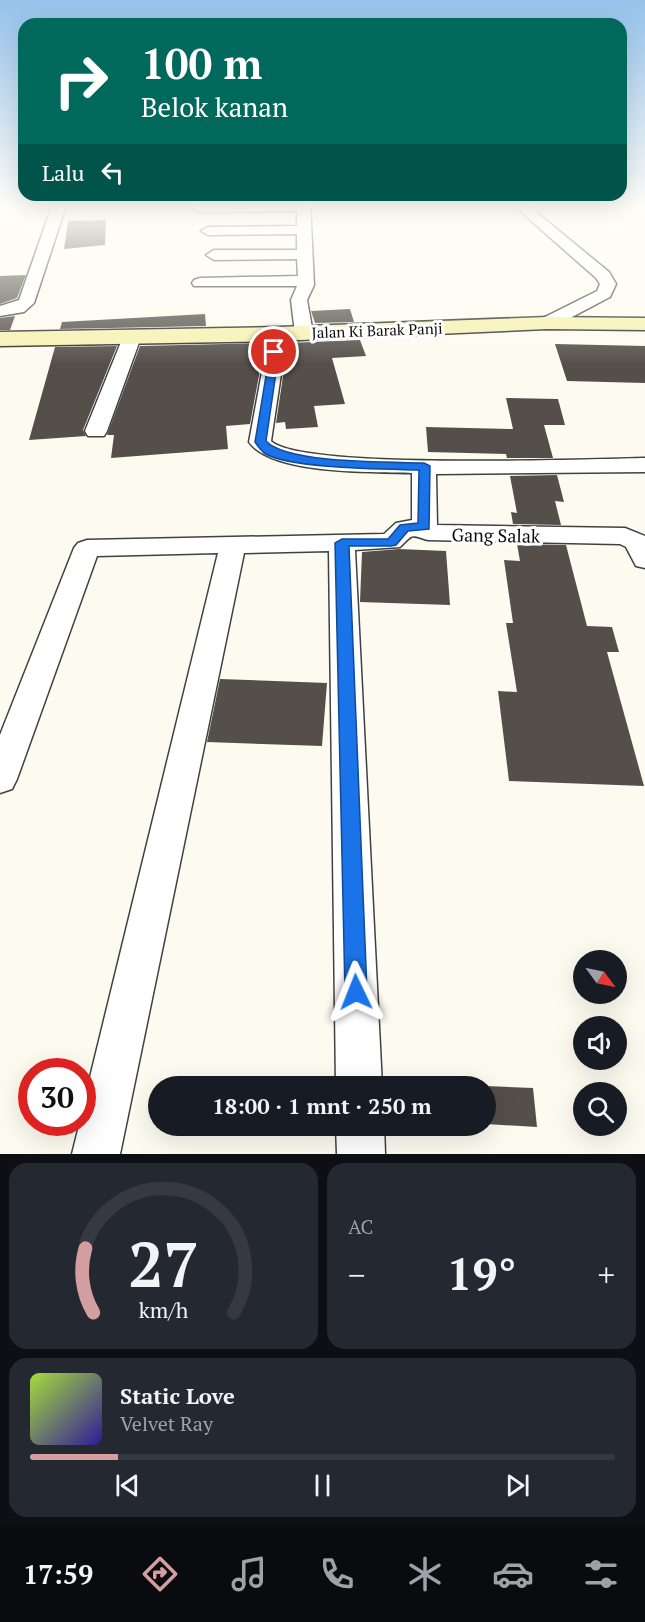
<!DOCTYPE html>
<html lang="id">
<meta charset="utf-8">
<style>
:root{--surface:#171b24;--page:#242831;--text:#f1f3f6;--muted:#9ea1a6;--line:#363941;--accent:#d39e9f}
body{margin:0;font-family:"PT Serif",serif;background:var(--page);color:var(--text);height:100vh;display:flex;flex-direction:column;font-size:22px;white-space:nowrap}
*{box-sizing:border-box;margin:0}
p{font-size:20px;color:var(--muted)}
.icon{flex:none;width:33px;height:33px;fill:none;stroke:currentColor;stroke-width:2;stroke-linecap:round;stroke-linejoin:round}
.map{position:relative;height:1154px;overflow:hidden}
.details{display:flex;flex-direction:column;gap:9px;padding:9px;background:#0d0f14;flex:1}
.details>*{flex:none}
.guide{position:absolute;left:18px;top:18px;width:609px;height:183px;border-radius:18px;box-shadow:0 6px 24px #0002;background:#00695c;color:#fff;overflow:hidden}
.needle{width:39px;rotate:123deg}
.fabs{position:absolute;left:573px;top:950px;display:grid;gap:12px}
.fabs a{display:grid;place-items:center;width:54px;height:54px;border-radius:50%;background:var(--surface);box-shadow:0 6px 24px #0002;font-size:30px}
.speed{position:absolute;left:18px;top:1058px;display:flex;gap:12px;font-size:30px;font-weight:700;text-align:center}
.speed>*{display:grid;place-content:center;width:78px;height:78px;border-radius:50%;background:var(--surface);box-shadow:0 6px 24px #0002;line-height:1}
.speed .limit{border:9px solid #d22;background:#fff;color:#111}
.pin{position:absolute;display:grid;place-items:center;width:51px;height:51px;color:#fff;margin:-26px;border:3px solid #fff;border-radius:50%;box-shadow:0 2px 6px #0007}
.me{position:absolute;width:66px;margin:-33px;rotate:358deg;stroke-linejoin:round;filter:drop-shadow(0 0 4px #0008)}
.turn{display:flex;align-items:center;gap:21px;height:126px;padding:0 24px;font-size:27px}
.turn .icon{width:78px;height:78px;stroke-width:2.5}
.turn b{display:block;font-size:42px;line-height:51px}
.then{display:flex;align-items:center;height:57px;padding:0 24px;background:#0003;gap:12px;font-size:22px}
.big{font-size:45px;font-weight:600;line-height:1.1}
.details .card{flex:1;display:flex;flex-direction:column;justify-content:center;gap:9px;min-width:0;padding:0 21px;border-radius:18px;background:var(--page)}
.details .dial{align-items:center;gap:0}
.dial svg{height:156px;overflow:visible;fill:none;stroke:var(--line);stroke-width:7;stroke-linecap:round;text-anchor:middle}
.dial text{fill:var(--text);stroke:none}
.song{display:flex;align-items:center;gap:18px}
.cover{width:72px;height:72px;border-radius:9px;background:linear-gradient(135deg,hsl(80 70% 55%),hsl(250 70% 35%))}
.played{height:6px;border-radius:3px;background:linear-gradient(90deg,var(--accent) 15%,var(--line) 15%)}
.keys{display:flex;justify-content:space-around;direction:ltr}
.heat{display:flex;justify-content:space-between;align-items:center;font-size:33px;direction:ltr}
.details .tiles{flex:1;display:grid;gap:9px;grid-template-columns:1fr 1fr}
.card:last-child{grid-column:span 2}
.trip{position:absolute;left:148px;top:1076px;width:348px;height:60px;border-radius:30px;background:var(--surface);box-shadow:0 6px 24px #0002;font-weight:600;line-height:60px;text-align:center}
.tabs{display:flex;height:96px;justify-content:space-around;align-items:center;background:#090b0e;color:var(--muted)}
.tabs .icon{width:42px;height:42px}
.tabs .active{color:var(--accent)}
.tabs b{font-size:27px;color:var(--text)}
.map>svg:first-child{display:block}
</style>
<div class="map">
<svg width="645" height="1154" viewBox="0 0 645 1154">
<rect width="100%" height="100%" fill="#fdfbf0"/>
<!-- building -->
<path fill="#554f4b" d="M106,220L105,245L64,249L68,221Z
M26,275L17,298L0,304V276Z
M350,309L354,322L315,323L311,311Z
M205,314L206,326L60,329L62,322Z
M15,316L10,330H0V318Z
M360,340L366,356L332,358L345,404L314,406L318,427L286,429L285,422L276,423L288,343Z
M265,343L250,424L226,426L228,449L111,458L114,435H107L140,346Z
M555,344L645,346V383L567,381Z
M117,346L83,430L86,436L29,440L55,347Z
M506,398L558,399L565,425H544L553,458H507L506,454L428,452L426,427L513,429Z
M557,475L564,502L555,501L561,525L513,524L511,512L517,513L510,476Z
M517,544L566,545L587,626L612,627L619,652H607L644,786L509,781L498,691L517,692L506,623H513L504,560L520,561Z
M399,549L446,551L450,605L360,602L362,552Z
M220,679L327,683L322,746L207,742Z
M486,1086L533,1088L537,1127L486,1124Z"/>
<g fill="none" stroke-linecap="round" stroke-linejoin="round">
<!-- street casing -->
<g stroke="#414141" stroke-width="3">
<path id="street" d="M53,203H67L34,303L24,312L0,316V306L19,300Z
M310,203L314,285L307,300L313,333L310,337H298L295,333L291,300L297,286H194L192,283L194,280L200,278L298,276L297,259L214,260L206,255L214,250H297V234L208,235L201,231L208,227L297,226V211L199,212L192,208L194,205Z
M511,203H525L609,272L616,284L610,297L553,327H541L538,323L541,319L597,291L600,284L596,278Z
M278,329L287,334L271,441C301,470 588,459 645,458V472L436,474L437,525L625,528L645,536V568L636,566L626,547L620,544L428,540C410,535 414,533 400,547L355,550L382,1086H336L329,551L244,553L120,1154H72L80,1122H82V1110L218,553L97,556L17,779L12,789L0,793V735L74,548L78,543L87,540L384,534L396,523L412,520V473C374,472 272,475 249,442L269,334Z
M132,332L141,337L107,431L104,436H88L85,431L123,337Z
M336,1125H384L385,1154H337Z"/>
</g>
<!-- secondary casing -->
<g stroke="#303030" stroke-width="3">
<path id="secondary" d="M547,317L645,318V330L547,329L278,341L0,346V332L278,327Z"/>
</g>
<!-- street -->
<use href="#street" fill="#fff" fill-rule="evenodd"/>
<!-- secondary -->
<use href="#secondary" fill="#f6f2b2" fill-rule="evenodd"/>
</g>
<!-- sky -->
<linearGradient id="sky" x2="0" y2="1"><stop stop-color="#95c2eb"/><stop offset="0.56" stop-color="#fefdf8"/><stop offset="1" stop-color="#fefdf8" stop-opacity="0"/></linearGradient>
<rect width="645" height="365" fill="url(#sky)"/>
<!-- route -->
<path fill="#1a73e8" stroke="#114b97" stroke-width="1.5" d="M274,350L279,352L266,441C287,464 391,462 424,463L430,466L429,529L408,531L396,545L391,546H349L367,992L363,999L356,1002L348,999L345,992L335,543L342,539H388L400,525L418,523L419,470C386,469 289,469 264,453C261,450 257,445 255,442L270,352Z"/>
<g text-anchor="middle" dominant-baseline="central" stroke-width="6" stroke-linejoin="round" paint-order="stroke">
<!-- far-street labels -->
<g font-size="15" fill="#0e0e0e" stroke="#fff">
<text transform="translate(377 330) rotate(-2)">Jalan Ki Barak Panji</text>
</g>
<!-- street labels -->
<g font-size="18" fill="#0e0e0e" stroke="#fff">
<text transform="translate(496 535) rotate(1)">Gang Salak</text>
</g>
</g>
</svg>
<div class="fabs">
<a><svg class="needle" viewBox="-14 -14 28 28"><path d="M0-13l5 13h-10z" fill="#e53935"/><path d="M0 13l5-13h-10z" fill="#9ea1a6"/></svg></a>
<a><svg class="icon" aria-label="sound" viewBox="0 0 24 24"><path d="M4 9h4l5-4v14l-5-4H4zM17 9q2 3 0 6"/></svg></a>
<a><svg class="icon" aria-label="search" viewBox="0 0 24 24"><circle cx="10" cy="10" r="6"/><path d="M15 15l6 6"/></svg></a>
</div>
<div class="speed"><div class="limit">30</div></div>
<div class="pin" style="left:274px;top:352px;background:#d93025"><svg class="icon" aria-label="arrive" viewBox="0 0 24 24"><path d="M6 21V4h12l-3 4 3 4H6"/></svg></div>
<svg class="me" style="left:356px;top:992px" viewBox="-20 -20 40 40"><path d="M0-17L14 15 0 8-14 15z" fill="#1a73e8" stroke="#fff" stroke-width="4"/></svg>
<div class="trip">18:00 · 1 mnt · 250 m</div>
<div class="guide">
<div class="turn"><svg class="icon" aria-label="right" viewBox="0 0 24 24"><path d="M7 20v-9h11M14 6l5 5-5 5"/></svg><div><b>100 m</b>Belok kanan</div></div>
<div class="then">Lalu<svg class="icon" aria-label="left" viewBox="0 0 24 24"><path d="M17 20v-9H6M10 6l-5 5 5 5"/></svg></div>
</div>
</div>
<section class="details">
<div class="tiles">
<div class="card dial"><svg viewBox="0 0 100 80">
<path d="M14 69A42 42 0 1 1 86 69"/>
<path d="M14 69A42 42 0 0 1 10 36" stroke="#d39e9f"/>
<text x="50" y="56" font-size="32" font-weight="700">27</text>
<text x="50" y="72" font-size="11">km/h</text>
</svg></div>
<div class="card"><p>AC</p>
<div class="heat"><a>−</a><b class="big">19°</b><a>+</a></div>
</div>
<div class="card">
<div class="song"><i class="cover"></i><div><b>Static Love</b><p>Velvet Ray</p></div></div>
<div class="played"></div>
<div class="keys"><svg class="icon" aria-label="previous" viewBox="0 0 24 24"><path d="M18 5L8 12l10 7zM5 5v14"/></svg><svg class="icon" aria-label="pause" viewBox="0 0 24 24"><path d="M8 5v14M16 5v14"/></svg><svg class="icon" aria-label="next" viewBox="0 0 24 24"><path d="M6 5l10 7-10 7zM19 5v14"/></svg></div>
</div>
</div>
</section>
<nav class="tabs">
<b>17:59</b>
<svg class="icon active" aria-label="directions" viewBox="0 0 24 24"><path d="M12 3l9 9-9 9-9-9zM9 14v-3h6M13 9l2 2-2 2"/></svg>
<svg class="icon" aria-label="music" viewBox="0 0 24 24"><path d="M9 18V5l10-2v13"/><circle cx="6" cy="18" r="3"/><circle cx="16" cy="16" r="3"/></svg>
<svg class="icon" aria-label="phone" viewBox="0 0 24 24"><path d="M5 4h4l2 5-3 2q2 4 5 5l2-3 5 2v4C11 20 4 13 5 4z"/></svg>
<svg class="icon" aria-label="climate" viewBox="0 0 24 24"><path d="M12 3v18M4 7l16 10M4 17L20 7"/></svg>
<svg class="icon" aria-label="car" viewBox="0 0 24 24"><path d="M5 17H2v-5l4-1 3-4h7l3 4 3 1v5h-3M9 17h6M6 11h13"/><circle cx="7" cy="17" r="2"/><circle cx="17" cy="17" r="2"/></svg>
<svg class="icon" aria-label="filters" viewBox="0 0 24 24"><path d="M4 7h16M4 17h16"/><circle cx="9" cy="7" r="2"/><circle cx="15" cy="17" r="2"/></svg>
</nav>
